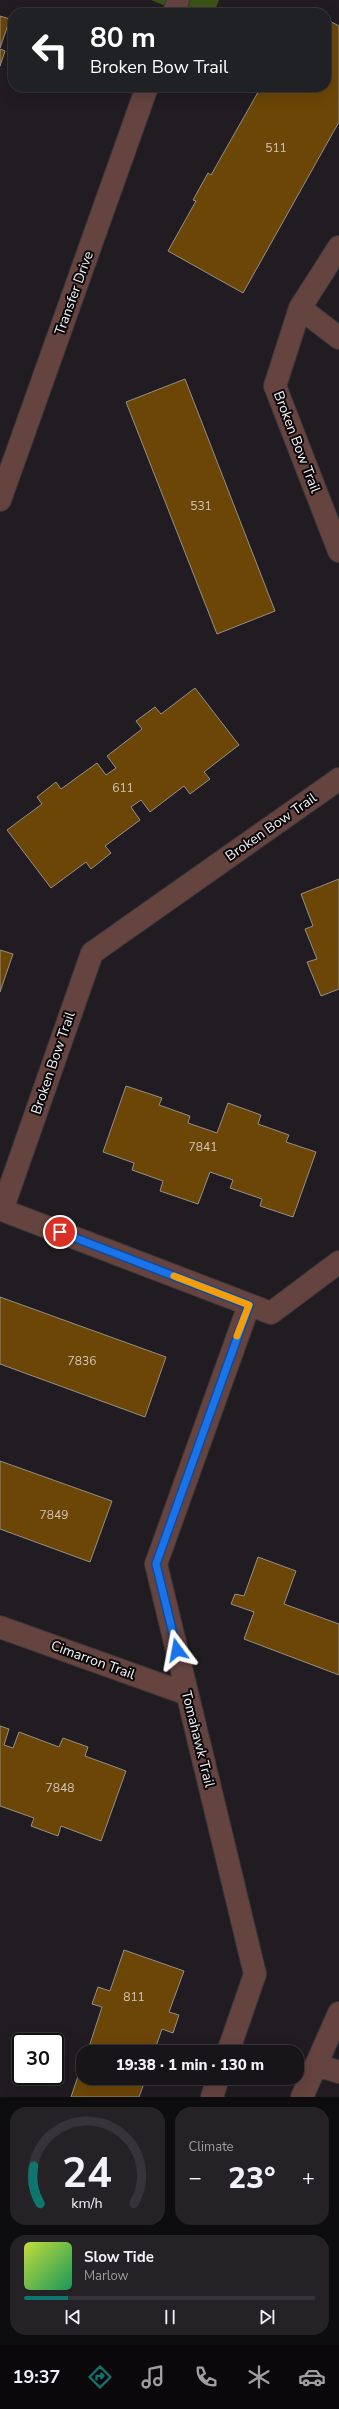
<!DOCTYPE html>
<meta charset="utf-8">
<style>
:root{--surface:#181519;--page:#252226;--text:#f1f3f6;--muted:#9f9fa2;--line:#363438;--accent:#0f766e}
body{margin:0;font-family:"Nunito Sans",sans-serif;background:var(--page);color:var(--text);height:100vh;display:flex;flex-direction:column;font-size:15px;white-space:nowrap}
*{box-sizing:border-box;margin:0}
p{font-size:13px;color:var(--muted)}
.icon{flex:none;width:22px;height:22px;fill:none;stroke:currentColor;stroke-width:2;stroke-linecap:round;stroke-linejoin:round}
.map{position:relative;height:2097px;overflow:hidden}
.drawer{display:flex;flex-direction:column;gap:10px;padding:10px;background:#0d0c0e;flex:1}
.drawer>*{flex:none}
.top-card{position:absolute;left:8px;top:8px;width:323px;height:84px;border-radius:16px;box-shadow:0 4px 16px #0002,0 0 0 1px var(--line);background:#202124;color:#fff;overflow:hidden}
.speed{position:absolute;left:12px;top:2033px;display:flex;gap:8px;font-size:20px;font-weight:700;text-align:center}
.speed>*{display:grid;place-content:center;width:52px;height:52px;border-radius:50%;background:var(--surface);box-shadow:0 4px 16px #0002,0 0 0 1px var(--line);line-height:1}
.speed .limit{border:2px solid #111;border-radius:6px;background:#fff;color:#111}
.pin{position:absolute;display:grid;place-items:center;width:34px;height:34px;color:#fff;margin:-17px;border:2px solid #fff;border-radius:50%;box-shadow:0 1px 4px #0007}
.me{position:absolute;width:44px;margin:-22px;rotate:347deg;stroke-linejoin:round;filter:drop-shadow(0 0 3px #0008)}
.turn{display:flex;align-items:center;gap:14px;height:84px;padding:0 16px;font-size:18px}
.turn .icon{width:52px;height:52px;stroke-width:2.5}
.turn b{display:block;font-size:28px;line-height:34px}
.big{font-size:30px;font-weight:800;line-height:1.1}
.drawer .tile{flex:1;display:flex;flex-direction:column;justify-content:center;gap:6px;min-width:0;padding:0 14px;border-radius:16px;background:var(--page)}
.drawer .dial{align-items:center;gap:0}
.dial svg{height:104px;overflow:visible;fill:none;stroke:var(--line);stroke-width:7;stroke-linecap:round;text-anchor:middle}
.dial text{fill:var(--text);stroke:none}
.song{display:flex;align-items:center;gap:12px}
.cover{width:48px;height:48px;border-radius:6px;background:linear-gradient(135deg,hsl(70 70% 55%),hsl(150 70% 35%))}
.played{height:4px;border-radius:2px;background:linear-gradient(90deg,var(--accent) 15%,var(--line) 15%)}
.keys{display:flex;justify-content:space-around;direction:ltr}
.heat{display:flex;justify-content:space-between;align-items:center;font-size:22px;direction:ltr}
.drawer .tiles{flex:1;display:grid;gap:10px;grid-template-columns:1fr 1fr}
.tile:last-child{grid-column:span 2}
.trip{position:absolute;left:76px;top:2045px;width:228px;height:40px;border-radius:16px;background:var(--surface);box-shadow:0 4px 16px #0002,0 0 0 1px var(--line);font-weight:800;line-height:40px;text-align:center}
.tabs{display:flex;height:64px;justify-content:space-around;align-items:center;background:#0a080a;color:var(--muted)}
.tabs .icon{width:28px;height:28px}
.tabs .active{color:var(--accent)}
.tabs b{font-size:18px;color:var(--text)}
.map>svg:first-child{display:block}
</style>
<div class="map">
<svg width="339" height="2097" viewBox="0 0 339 2097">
<rect width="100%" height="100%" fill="#201c21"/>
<!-- forest -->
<path fill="#3b5217" d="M151,0H219L214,13H182Z"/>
<!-- building -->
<path fill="#6c4607" stroke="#948f89" d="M0,16L10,19L0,48Z
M326,19L339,26V122L243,293L168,251L196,201L193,200L208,173L211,175L261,87H326Z
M0,49L5,51L0,66Z
M185,379L275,611L217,634L126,402Z
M195,688L239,745L204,772L210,779L190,794L184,786L150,812L141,800L131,807L140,820L105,846L111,853L91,869L86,862L51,888L7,830L42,804L37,797L56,782L61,789L97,763L106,775L116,768L107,756L142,729L136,721L155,707L161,714Z
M339,879V989L321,996L307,962L317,959L305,929L313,926L301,894Z
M0,950L13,954L0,992Z
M126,1086L162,1098L159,1105L190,1116L188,1123L217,1133L228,1103L261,1115L258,1124L289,1135L286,1142L316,1152L293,1217L260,1206L262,1199L230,1188L233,1180L210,1172L198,1204L160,1191L163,1181L132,1170L134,1163L103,1152Z
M0,1297L166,1357L145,1417L0,1364Z
M0,1461L112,1501L90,1562L0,1529Z
M258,1557L296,1571L284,1604L339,1624V1675L244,1639L254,1612L231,1604L235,1594L244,1596Z
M0,1726L9,1729L4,1745L13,1748L19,1732L59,1747L63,1738L88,1747L85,1756L126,1771L101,1841L61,1826L58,1836L31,1826L34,1818L0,1806Z
M124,1950L184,1971L169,2012L179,2015L173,2033L162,2029L154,2052H94L88,2050L102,2007L92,2004L98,1987L110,1991Z
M82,2064L83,2078H131L130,2082L143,2086L139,2097H71Z"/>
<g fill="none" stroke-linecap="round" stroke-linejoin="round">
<!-- minor casing -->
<g stroke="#3a363a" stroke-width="24">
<path id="minor" d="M174,13L178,0
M339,247L300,308L275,386L339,551
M300,308L339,338
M0,500L147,87
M339,779L92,953L2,1210L271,1313L339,1262
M0,1627L187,1694
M228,2052L255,1974L156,1564L249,1305
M317,2065L339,2072
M212,2097L218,2078
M302,2097L339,2013"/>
</g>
<!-- minor -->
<use href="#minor" stroke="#65433f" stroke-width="22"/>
</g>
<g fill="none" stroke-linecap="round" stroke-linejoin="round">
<!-- route casing -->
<g stroke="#114b97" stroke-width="10">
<path id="route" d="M60,1232L249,1305L156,1564L177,1650"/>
</g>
<!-- route -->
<use href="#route" stroke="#1a73e8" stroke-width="7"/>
<!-- slow -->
<path stroke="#f59e0b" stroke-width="7" d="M174,1276L249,1305L237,1336"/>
</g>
<g text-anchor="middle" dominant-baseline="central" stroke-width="4" stroke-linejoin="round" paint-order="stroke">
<!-- number labels -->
<g font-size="12" fill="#d3c7ba">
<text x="276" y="148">511</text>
<text x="201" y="506">531</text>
<text x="123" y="788">611</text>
<text x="203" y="1147">7841</text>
<text x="82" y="1361">7836</text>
<text x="54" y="1515">7849</text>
<text x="60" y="1788">7848</text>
<text x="134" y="1997">811</text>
</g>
<!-- street labels -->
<g font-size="14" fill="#f5f2f5" stroke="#090709">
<text transform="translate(74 293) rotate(-70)">Transfer Drive</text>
<text transform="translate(297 442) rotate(69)">Broken Bow Trail</text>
<text transform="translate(271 827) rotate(-35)">Broken Bow Trail</text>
<text transform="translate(53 1063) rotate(-71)">Broken Bow Trail</text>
<text transform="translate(93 1660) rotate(20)">Cimarron Trail</text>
<text transform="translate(198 1739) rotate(76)">Tomahawk Trail</text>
</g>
</g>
</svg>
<div class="speed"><div class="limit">30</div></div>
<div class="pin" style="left:60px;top:1232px;background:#d93025"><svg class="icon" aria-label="arrive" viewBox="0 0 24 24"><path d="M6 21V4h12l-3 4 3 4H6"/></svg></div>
<svg class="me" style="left:177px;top:1650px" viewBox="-20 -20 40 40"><path d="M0-17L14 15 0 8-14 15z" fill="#1a73e8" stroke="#fff" stroke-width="4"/></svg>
<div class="trip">19:38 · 1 min · 130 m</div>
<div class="top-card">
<div class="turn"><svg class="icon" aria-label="left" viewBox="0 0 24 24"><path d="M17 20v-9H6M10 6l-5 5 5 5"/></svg><div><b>80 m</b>Broken Bow Trail</div></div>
</div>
</div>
<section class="drawer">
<div class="tiles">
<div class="tile dial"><svg viewBox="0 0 100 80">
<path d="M14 69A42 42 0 1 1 86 69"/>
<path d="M14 69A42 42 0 0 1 9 40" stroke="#0f766e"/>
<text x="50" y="56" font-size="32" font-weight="700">24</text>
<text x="50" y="72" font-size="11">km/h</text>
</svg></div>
<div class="tile"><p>Climate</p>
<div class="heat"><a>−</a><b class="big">23°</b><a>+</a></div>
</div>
<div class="tile">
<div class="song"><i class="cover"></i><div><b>Slow Tide</b><p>Marlow</p></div></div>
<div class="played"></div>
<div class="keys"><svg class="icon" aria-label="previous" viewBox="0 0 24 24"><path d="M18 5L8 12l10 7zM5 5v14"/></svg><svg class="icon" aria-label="pause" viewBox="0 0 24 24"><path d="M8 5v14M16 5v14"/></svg><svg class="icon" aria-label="next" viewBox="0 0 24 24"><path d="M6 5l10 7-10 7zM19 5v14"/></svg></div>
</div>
</div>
</section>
<nav class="tabs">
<b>19:37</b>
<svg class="icon active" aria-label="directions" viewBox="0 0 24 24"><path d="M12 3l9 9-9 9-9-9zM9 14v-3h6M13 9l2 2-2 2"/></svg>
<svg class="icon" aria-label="music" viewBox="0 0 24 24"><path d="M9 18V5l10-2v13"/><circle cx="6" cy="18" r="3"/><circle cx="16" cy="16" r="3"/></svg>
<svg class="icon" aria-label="phone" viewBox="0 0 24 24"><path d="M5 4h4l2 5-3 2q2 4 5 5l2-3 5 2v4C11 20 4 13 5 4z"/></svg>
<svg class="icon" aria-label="climate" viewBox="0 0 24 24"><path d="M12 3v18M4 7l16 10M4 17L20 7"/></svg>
<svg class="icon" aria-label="car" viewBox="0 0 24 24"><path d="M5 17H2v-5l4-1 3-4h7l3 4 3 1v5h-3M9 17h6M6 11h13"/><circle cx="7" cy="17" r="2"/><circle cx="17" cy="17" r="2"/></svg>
</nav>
